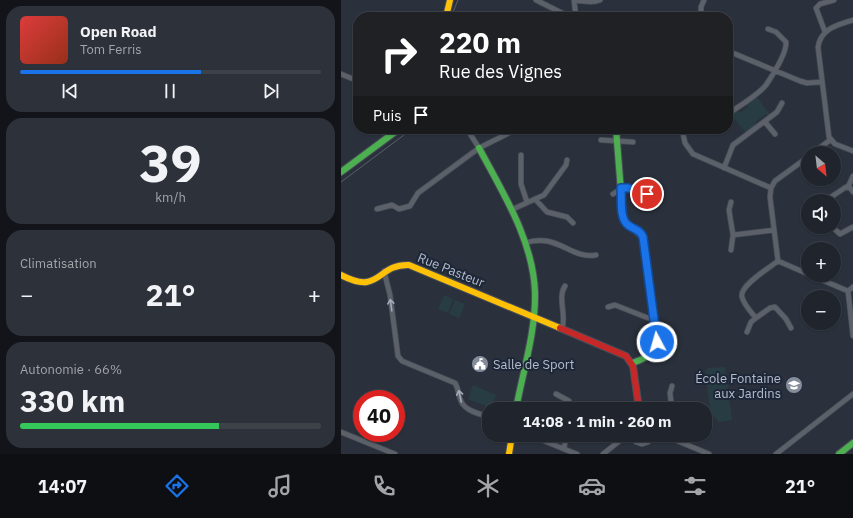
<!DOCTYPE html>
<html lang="fr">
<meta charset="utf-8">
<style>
:root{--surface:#20252d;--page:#2d3139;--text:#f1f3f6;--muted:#a2a5aa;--line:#3d4249;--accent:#1a73e8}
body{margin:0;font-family:"IBM Plex Sans",sans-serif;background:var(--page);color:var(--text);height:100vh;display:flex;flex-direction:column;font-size:15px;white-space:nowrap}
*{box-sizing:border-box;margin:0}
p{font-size:13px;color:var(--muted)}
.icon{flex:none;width:22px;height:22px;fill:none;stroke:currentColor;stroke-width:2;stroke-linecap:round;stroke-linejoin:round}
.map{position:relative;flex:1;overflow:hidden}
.details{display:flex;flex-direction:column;gap:6px;padding:6px;background:#121419;width:341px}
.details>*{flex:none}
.top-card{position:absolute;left:12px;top:12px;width:380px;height:122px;border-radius:16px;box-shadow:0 1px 3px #0004,0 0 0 1px var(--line);background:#202124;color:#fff;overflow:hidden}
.needle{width:26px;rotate:152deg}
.fabs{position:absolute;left:460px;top:146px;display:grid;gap:8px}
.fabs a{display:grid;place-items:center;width:40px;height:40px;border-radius:50%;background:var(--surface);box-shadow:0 1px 3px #0004,0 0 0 1px var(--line);font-size:20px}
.speed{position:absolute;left:12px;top:390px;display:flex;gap:8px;font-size:20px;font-weight:700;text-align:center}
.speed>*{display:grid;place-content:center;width:52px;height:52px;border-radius:50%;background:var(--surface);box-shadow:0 1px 3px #0004,0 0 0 1px var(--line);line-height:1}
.speed .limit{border:6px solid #d22;background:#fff;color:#111}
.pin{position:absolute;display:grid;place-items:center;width:34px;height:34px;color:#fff;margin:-17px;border:2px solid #fff;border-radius:50%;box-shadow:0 1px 4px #0007}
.me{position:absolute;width:44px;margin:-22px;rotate:354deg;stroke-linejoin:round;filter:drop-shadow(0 0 3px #0008)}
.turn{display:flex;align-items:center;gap:14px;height:84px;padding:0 20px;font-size:18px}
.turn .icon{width:52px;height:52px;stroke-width:2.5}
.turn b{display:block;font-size:28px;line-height:34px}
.then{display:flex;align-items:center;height:38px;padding:0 20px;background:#0003;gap:8px;font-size:15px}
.big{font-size:30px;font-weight:800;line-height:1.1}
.details .tile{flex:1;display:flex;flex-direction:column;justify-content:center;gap:6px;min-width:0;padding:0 14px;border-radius:16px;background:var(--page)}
.details .dial{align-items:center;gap:0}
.dial b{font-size:52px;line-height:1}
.song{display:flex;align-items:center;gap:12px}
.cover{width:48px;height:48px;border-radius:6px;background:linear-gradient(135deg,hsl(0 70% 55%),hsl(10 70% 35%))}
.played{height:4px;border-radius:2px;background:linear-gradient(90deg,var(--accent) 60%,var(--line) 60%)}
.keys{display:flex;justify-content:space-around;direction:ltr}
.heat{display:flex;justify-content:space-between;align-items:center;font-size:22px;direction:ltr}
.charge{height:6px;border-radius:3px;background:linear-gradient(90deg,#34c759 66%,var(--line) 0)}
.trip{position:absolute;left:141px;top:402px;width:230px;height:40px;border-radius:16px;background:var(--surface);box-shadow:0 1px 3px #0004,0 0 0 1px var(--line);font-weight:800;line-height:40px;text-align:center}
.dock{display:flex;height:64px;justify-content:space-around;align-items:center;background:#0d0f12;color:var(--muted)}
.dock .icon{width:28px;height:28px}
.dock .active{color:var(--accent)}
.dock b{font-size:18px;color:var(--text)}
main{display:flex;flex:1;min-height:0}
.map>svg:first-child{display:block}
</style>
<main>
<section class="details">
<div class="tile">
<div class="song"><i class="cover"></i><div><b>Open Road</b><p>Tom Ferris</p></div></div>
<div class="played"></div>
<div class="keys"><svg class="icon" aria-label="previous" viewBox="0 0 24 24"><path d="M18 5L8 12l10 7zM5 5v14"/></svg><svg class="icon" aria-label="pause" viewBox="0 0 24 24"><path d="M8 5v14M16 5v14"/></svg><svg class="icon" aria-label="next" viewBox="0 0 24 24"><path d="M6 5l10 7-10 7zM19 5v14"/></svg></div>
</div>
<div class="tile dial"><b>39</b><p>km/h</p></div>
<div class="tile"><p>Climatisation</p>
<div class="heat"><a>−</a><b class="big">21°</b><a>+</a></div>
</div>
<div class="tile"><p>Autonomie · 66%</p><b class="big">330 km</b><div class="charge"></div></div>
</section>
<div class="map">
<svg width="512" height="454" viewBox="0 0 512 454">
<rect width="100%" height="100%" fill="#2a313c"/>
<!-- green -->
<path fill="#273d43" d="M415,96L429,115L427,116L425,114L414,122L416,124L405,133L390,114L396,109L399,113L407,107L405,103Z
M103,295L112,299L107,313L97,309Z
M114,300L124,304L118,318L108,314Z
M384,367L391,420L378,422L374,417L370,416L364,371L367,368Z
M132,385L155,395L150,408L127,399Z"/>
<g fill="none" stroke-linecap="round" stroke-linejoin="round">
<!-- street casing -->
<g stroke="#494e58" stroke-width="6">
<path id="street" d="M195,0L229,17
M233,0L235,17
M234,1C243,0 250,4 259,0
M360,17V7L363,0
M512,20C497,25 480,28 477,47L488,137L494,144L512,151
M484,32L475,8L479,4L493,0
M387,51L459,81L466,83L480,82
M0,74L17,81
M14,80L17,72
M387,103L392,110
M387,114C398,106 417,95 425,85C431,76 446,53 445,42L435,32L427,29
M424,122L434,134
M126,129L138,148
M341,129L344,143L352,154L430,188
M260,140L292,142
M472,153L489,140
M180,155V184L186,202
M467,157L434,181L430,188L429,197L437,261L467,274
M383,168L392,145L436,112L441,103
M507,187L512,176
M272,194C287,183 289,192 306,194
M194,199L206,212L226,217L232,223
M484,201L505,187L509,188L512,192
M390,202L388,210L392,235L433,230
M36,209L51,205L58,209L69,206L77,193L138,148L176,129
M170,210L203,195L225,165L226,160
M491,227L499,234L512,227
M184,243C216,232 230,260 255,255
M390,250L392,235
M437,261C428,268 398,286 401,297C403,305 410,312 415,318L429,308L434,307L445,319L450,328
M43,271L49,295L57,356L61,361L114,383C118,389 117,395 120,401C124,411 139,414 148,417
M469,275L507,291
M512,287L507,291L512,336
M267,307L274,305L307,318H313
M221,329C226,315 216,298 224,286
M406,332L410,322L415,318
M215,394L228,401L229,409
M331,409L329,393L331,386
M0,432L54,454
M189,435L223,449
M225,435L223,449L236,454
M292,435L295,442L301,444L307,442L310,435
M310,436L332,439L368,454
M262,454L286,435
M435,454L512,394"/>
</g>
<!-- fast casing -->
<g stroke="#494e58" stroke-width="8">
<path id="fast" d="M275,129L282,217L286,223L302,237L316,339C314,353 304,359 291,363
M138,148C162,193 192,240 194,292C195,331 182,371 175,409
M0,172L58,129
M498,454L512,443"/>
</g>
<!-- slow casing -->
<g stroke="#494e58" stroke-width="8">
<path id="slow" d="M105,17L109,0
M0,275C40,296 35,264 68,265L219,328
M168,454L171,435"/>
</g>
<!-- jam casing -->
<g stroke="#494e58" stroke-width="8">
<path id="jam" d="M219,328L285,356L292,366L298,409"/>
</g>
<!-- street -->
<use href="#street" stroke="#5c6069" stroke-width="4.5"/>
<!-- fast -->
<use href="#fast" stroke="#4caf50" stroke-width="6"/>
<!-- slow -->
<use href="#slow" stroke="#ffc107" stroke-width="6"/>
<!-- jam -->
<use href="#jam" stroke="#c62828" stroke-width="6"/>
<!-- tram -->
<path stroke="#595f68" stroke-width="1" d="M110,17L117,0
M0,182L71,129"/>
</g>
<!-- one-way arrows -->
<defs><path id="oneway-shaft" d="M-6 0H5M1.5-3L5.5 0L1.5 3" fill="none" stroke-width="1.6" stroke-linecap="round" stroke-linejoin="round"/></defs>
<g stroke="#a3aab9">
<use href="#oneway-shaft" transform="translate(50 305) rotate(-98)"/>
<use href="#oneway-shaft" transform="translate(119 396) rotate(-102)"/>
</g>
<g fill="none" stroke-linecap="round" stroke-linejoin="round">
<!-- route casing -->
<g stroke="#114b97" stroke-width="10">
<path id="route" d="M306,194L287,188H280C281,198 278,219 287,225C293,230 299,229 302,237L316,342"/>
</g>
<!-- route -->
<use href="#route" stroke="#1a73e8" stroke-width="7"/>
</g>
<!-- icons -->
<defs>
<g id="civic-disc" transform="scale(0.9)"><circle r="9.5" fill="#848c9a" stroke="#1d2738"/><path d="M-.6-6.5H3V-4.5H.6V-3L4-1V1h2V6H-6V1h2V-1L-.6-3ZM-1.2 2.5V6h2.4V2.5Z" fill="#fff"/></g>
<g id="school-disc" transform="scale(0.9)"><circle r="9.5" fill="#848c9a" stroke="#1d2738"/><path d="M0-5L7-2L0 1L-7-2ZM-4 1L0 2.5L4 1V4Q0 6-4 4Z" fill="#fff"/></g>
</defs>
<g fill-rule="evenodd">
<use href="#civic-disc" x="139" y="364"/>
<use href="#school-disc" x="453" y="385"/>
</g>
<g text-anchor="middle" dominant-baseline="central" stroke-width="4" stroke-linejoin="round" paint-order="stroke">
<!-- street labels -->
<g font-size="13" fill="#b5bdcd" stroke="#1d2738">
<text transform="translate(110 270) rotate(22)">Rue Pasteur</text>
</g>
<!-- poi labels -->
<g font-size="13" fill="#b5bdcd" stroke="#1d2738" text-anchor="start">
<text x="152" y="364">Salle de Sport</text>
<text x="440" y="378" text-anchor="end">École Fontaine<tspan x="440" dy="15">aux Jardins</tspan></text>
</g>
</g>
</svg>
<div class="fabs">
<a><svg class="needle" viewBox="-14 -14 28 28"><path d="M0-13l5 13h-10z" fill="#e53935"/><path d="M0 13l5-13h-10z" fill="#a2a5aa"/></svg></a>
<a><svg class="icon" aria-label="sound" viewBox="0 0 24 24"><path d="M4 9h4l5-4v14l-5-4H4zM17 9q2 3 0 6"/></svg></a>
<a>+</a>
<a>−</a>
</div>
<div class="speed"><div class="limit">40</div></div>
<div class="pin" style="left:306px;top:194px;background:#d93025"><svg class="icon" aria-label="arrive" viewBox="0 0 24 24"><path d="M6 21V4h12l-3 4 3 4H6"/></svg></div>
<svg class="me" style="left:316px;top:342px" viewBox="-20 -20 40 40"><circle r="17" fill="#1a73e8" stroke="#fff" stroke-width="3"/><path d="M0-11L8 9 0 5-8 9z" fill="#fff"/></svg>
<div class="trip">14:08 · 1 min · 260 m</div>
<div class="top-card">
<div class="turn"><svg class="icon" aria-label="right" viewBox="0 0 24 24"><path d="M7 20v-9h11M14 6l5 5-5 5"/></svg><div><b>220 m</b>Rue des Vignes</div></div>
<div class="then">Puis<svg class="icon" aria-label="arrive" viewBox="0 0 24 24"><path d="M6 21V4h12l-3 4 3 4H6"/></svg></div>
</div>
</div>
</main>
<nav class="dock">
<b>14:07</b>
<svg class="icon active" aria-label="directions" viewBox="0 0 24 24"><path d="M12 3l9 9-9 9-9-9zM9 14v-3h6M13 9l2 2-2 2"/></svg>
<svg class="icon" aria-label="music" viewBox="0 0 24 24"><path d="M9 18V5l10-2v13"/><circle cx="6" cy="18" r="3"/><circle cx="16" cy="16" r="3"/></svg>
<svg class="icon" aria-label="phone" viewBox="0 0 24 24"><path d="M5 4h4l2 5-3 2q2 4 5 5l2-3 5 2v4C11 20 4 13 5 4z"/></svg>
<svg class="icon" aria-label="climate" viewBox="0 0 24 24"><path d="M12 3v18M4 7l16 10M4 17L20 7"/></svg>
<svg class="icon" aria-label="car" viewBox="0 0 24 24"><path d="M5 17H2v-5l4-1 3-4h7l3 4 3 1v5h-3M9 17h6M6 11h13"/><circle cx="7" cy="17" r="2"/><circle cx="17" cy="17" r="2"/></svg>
<svg class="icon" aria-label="filters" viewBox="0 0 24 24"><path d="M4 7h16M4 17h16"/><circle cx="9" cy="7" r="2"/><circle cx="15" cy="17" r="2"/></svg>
<b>21°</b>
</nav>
